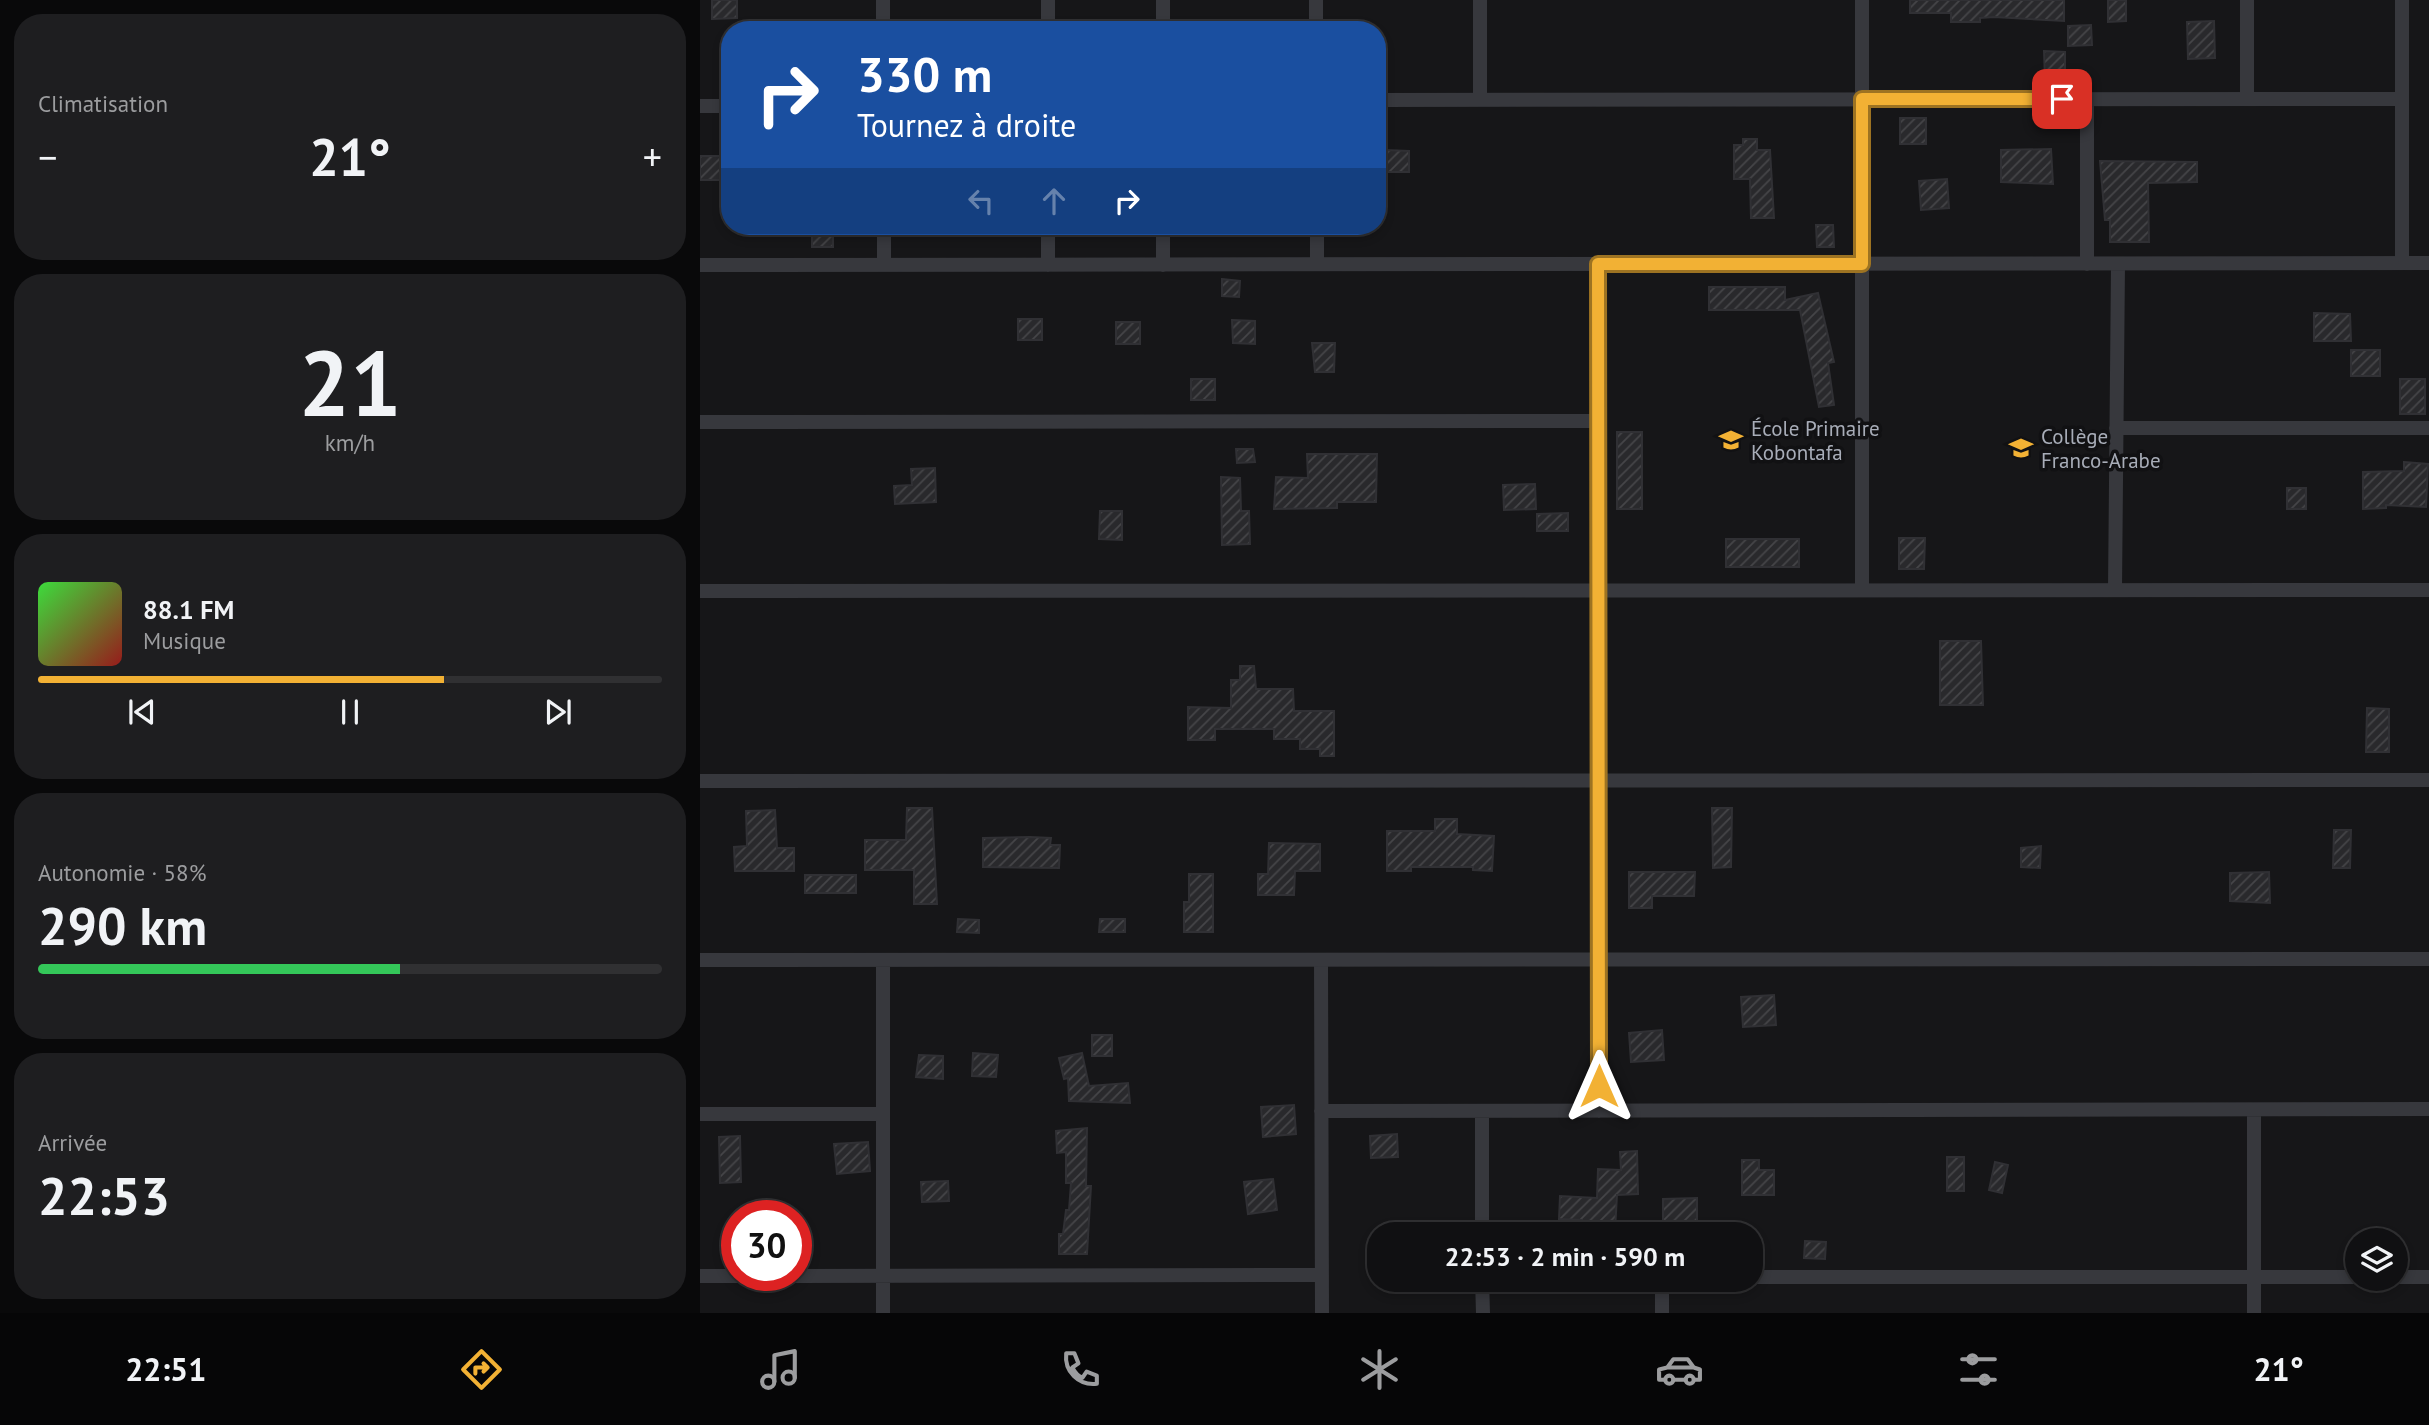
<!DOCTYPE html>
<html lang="fr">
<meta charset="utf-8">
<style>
:root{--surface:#101012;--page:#1e1e20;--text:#f1f3f6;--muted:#9c9d9f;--line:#303032;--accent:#f2b134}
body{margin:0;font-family:"PT Sans",sans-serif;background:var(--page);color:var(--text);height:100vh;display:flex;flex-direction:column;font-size:26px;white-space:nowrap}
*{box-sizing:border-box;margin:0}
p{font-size:23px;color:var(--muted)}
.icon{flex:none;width:38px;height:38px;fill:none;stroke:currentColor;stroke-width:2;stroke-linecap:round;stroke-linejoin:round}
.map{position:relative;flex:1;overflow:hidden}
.details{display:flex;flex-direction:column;gap:14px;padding:14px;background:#09090a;width:700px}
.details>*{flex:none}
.hud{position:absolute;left:21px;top:21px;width:665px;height:214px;border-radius:28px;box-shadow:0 4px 10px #0003,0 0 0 2px var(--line);background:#1a4fa0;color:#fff;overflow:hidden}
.tools{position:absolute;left:1645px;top:1228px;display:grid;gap:14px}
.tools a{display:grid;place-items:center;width:63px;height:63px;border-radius:50%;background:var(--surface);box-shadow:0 4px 10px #0003,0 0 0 2px var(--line);font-size:35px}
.speed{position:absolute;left:21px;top:1200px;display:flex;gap:14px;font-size:35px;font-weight:700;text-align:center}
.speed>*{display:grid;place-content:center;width:91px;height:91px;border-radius:50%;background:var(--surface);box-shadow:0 4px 10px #0003,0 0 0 2px var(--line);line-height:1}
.speed .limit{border:10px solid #d22;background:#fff;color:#111}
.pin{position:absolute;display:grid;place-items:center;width:60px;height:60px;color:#fff;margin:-30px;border-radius:14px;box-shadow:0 4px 10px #0006}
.me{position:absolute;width:77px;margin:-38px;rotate:0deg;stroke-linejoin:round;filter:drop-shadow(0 0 5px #0008)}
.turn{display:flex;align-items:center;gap:24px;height:147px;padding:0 21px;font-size:32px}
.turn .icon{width:91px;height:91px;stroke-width:2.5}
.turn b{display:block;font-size:49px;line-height:60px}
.lanes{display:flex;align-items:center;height:66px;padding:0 21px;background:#0003;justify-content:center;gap:35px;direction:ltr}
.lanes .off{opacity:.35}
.big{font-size:52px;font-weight:600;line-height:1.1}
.details .tile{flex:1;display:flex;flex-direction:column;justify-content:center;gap:10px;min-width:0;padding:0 24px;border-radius:28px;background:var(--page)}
.details .dial{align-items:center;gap:0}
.dial b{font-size:91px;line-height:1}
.song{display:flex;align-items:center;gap:21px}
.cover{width:84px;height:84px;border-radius:10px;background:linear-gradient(135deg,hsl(120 70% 55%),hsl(0 70% 35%))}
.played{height:7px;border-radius:4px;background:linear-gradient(90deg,var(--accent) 65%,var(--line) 65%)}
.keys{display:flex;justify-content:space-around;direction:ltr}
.heat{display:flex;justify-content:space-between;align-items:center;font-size:38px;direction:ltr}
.charge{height:10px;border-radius:5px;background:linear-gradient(90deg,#34c759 58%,var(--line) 0)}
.trip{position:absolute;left:667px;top:1222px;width:396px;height:70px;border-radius:28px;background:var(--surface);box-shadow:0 4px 10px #0003,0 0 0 2px var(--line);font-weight:600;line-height:70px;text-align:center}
.tab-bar{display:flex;height:112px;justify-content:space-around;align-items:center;background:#060607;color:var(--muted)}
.tab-bar .icon{width:49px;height:49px}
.tab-bar .on{color:var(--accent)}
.tab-bar b{font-size:32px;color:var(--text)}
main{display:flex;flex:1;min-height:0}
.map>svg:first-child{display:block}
</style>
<main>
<section class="details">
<div class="tile"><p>Climatisation</p>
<div class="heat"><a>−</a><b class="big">21°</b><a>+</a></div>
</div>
<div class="tile dial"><b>21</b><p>km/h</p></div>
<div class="tile">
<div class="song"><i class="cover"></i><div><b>88.1 FM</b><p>Musique</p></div></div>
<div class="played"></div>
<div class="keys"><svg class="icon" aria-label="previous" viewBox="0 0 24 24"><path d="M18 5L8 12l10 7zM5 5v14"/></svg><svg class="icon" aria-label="pause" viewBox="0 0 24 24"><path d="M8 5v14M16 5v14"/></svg><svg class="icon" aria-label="next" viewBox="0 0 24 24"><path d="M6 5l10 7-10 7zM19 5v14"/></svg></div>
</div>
<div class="tile"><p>Autonomie · 58%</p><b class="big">290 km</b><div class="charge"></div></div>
<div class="tile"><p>Arrivée</p><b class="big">22:53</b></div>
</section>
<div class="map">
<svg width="1729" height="1313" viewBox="0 0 1729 1313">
<defs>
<pattern id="building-hatch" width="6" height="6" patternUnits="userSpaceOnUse" patternTransform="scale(1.75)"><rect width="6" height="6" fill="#29292c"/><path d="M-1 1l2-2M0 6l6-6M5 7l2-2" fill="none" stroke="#454548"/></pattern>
</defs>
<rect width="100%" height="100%" fill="#161618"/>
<!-- building -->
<path fill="url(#building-hatch)" stroke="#303034" stroke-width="2" d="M12,0H37V18L12,19Z
M1210,0H1364V21L1294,17L1280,18V22H1251V13H1210Z
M1408,0H1426V21L1408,22Z
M1514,21L1515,58L1488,59L1487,22Z
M1391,25L1392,45L1368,46V26Z
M1344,51L1365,52V80L1345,81Z
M1200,118H1226V144H1200Z
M1043,139H1057V150H1070L1074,218H1051L1050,179H1034V145H1043Z
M1351,149L1353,184L1301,182V150Z
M685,150L709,151V172H685Z
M0,156H30V180H0Z
M1400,161L1497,162V182L1448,183L1449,242H1410V220H1405Z
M1247,179L1249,208L1221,210L1219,181Z
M1116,225H1133L1134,247H1117Z
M112,226H133V247H112Z
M522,279L540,281L539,297L522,296Z
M1009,287H1085V300L1118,293L1134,362L1128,363L1134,405L1119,407L1100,310H1009Z
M1614,313L1650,314L1651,341H1614Z
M318,319H342V340H318Z
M532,320L555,321V344L533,343Z
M416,322H440V344H416Z
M612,343H635L634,372H615Z
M1651,350H1680V376H1651Z
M491,379H515V400H491Z
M1700,379H1725V414H1700Z
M917,432H942V509H917Z
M536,449H553L555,462L537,463Z
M607,454H677L676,502H637V508L574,509L576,477L608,478Z
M1704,462L1728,464L1726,507L1686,505V508L1663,509V472L1704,471Z
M235,468L236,502L195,504L194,486L212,485L211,469Z
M521,477L540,478L541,511H549L550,544L522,545Z
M835,484L836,509L804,510L803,485Z
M1587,488H1606V509H1587Z
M400,511H422V540L399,539Z
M868,513V531H837V514Z
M1199,538H1225L1224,569H1199Z
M1026,539H1099V567H1026Z
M1240,641H1281L1283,705H1240Z
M540,666H554L556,689H593L594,711H634V756H620V749H600V739H574V729H515V740H488V707L531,708V680H540Z
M1667,708L1689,709V752H1666Z
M207,808H232L237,904H214V870H165V840H206Z
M1012,808H1032L1031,867L1013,868Z
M75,810L77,848H94V871H35L34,847L47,846L46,811Z
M735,819H757V834L794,836L792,871L773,870V867H711V871H687V831H735Z
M1634,830H1651L1650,868H1633Z
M330,837L351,838L350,845H360L359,868L283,867V838Z
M569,843L620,844V871H595L594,895H558V874H568Z
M1341,846L1340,868L1321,867V848Z
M929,872H995L994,896H952V908H929Z
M1569,872L1570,903L1530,901V873Z
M489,874H513V932H484V902H489Z
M105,875H156V893H105Z
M258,919L279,920V933L257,932Z
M400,919H425V932H399Z
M1074,995L1076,1025L1043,1027L1041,997Z
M962,1030L964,1060L931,1062L929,1033Z
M392,1035H412V1056H392Z
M273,1053L298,1055L296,1077L272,1076Z
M382,1053L389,1086L428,1083L430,1103L369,1101L368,1078L364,1079L359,1058Z
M219,1055L243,1056V1079L216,1077Z
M594,1105L596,1134L563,1137L561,1107Z
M387,1128L386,1186H391L387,1254H359V1234H363L366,1210H369L371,1183H366V1152L357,1153L356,1131Z
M697,1134L698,1157L671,1158L670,1136Z
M40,1136L41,1182L20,1183L19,1137Z
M168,1142L170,1171L137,1174L134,1144Z
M937,1151L938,1194L917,1195L915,1231L882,1229V1220L859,1219L860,1196L897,1198L898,1169L921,1170L920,1152Z
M1247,1157H1264V1191H1247Z
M1042,1160H1059V1170H1074V1195H1042Z
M1295,1162L1308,1165L1302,1193L1289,1190Z
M573,1179L577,1210L548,1214L544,1182Z
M248,1181L249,1201L222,1202L221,1182Z
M997,1198V1224H963V1199Z
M1105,1241L1126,1242L1125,1259L1104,1258Z"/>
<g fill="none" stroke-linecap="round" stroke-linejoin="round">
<!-- street -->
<path stroke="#37383d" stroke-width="14" d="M183,0V30
M348,0V30
M463,0V30
M616,0V30
M780,0V100
M1162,0V590
M1547,0V99
M1702,0V263
M1387,99V264
M677,100L1702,99
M0,106H30
M184,226V265
M348,226V265
M463,226V265
M617,226V264
M898,264L899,1111
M0,265L1729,263
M0,422L898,421
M1416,428H1729
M1415,590L1418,264
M0,591L1729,590
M0,781L1729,780
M0,960L1729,959
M183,960V1313
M621,960L622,1313
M621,1111L1729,1109
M782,1111V1234
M1554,1111V1313
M0,1114H183
M0,1276H37
M96,1276L622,1275
M1050,1277H1657
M1696,1277H1729
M782,1279L783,1313
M962,1279V1313"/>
</g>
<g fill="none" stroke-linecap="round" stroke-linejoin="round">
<!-- route casing -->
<g stroke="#9d7322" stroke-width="18">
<path id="route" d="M899,1086L898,264H1162V99H1362"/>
</g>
<!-- route -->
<use href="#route" stroke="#f2b134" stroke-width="12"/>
</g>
<!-- icons -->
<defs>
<g id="school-bare" transform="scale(1.89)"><path d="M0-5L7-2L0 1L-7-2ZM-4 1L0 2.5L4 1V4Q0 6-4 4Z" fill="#f2b134" stroke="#111113" stroke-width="2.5" paint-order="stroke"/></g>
</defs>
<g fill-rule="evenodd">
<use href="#school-bare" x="1031" y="440"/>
<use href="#school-bare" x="1321" y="448"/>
</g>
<g text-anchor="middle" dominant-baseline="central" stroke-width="7" stroke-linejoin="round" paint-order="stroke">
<!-- poi labels -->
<g font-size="21" fill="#a8adb8" stroke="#111113" text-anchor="start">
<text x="1051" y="428">École Primaire<tspan x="1051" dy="24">Kobontafa</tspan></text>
<text x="1341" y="436">Collège<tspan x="1341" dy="24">Franco-Arabe</tspan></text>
</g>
</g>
</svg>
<div class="tools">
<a><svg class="icon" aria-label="layers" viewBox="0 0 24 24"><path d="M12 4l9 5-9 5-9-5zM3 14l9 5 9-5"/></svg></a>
</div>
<div class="speed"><div class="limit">30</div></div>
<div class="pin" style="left:1362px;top:99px;background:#d93025"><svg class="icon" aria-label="arrive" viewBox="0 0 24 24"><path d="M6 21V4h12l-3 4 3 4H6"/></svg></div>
<svg class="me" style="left:899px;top:1086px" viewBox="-20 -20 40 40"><path d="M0-17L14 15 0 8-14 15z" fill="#f2b134" stroke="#fff" stroke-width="4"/></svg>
<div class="trip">22:53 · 2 min · 590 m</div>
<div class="hud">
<div class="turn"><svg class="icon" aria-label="right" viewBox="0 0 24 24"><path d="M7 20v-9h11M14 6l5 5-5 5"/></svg><div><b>330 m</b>Tournez à droite</div></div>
<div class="lanes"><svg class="icon off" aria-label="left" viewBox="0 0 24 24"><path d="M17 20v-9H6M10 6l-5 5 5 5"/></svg><svg class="icon off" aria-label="ahead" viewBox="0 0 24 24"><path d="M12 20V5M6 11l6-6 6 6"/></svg><svg class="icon" aria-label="right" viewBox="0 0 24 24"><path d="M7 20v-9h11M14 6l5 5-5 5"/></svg></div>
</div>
</div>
</main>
<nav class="tab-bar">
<b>22:51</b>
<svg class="icon on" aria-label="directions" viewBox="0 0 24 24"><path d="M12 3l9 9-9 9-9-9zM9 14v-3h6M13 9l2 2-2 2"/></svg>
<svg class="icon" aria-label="music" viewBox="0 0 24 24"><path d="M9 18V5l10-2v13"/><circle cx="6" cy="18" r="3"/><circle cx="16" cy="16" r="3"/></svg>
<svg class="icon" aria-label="phone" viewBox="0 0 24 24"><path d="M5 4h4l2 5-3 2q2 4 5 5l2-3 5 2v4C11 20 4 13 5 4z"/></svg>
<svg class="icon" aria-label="climate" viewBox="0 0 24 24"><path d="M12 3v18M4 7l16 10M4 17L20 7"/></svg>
<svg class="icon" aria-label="car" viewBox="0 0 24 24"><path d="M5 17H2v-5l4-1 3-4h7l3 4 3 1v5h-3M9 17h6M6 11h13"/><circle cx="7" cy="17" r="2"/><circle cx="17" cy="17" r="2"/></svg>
<svg class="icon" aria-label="filters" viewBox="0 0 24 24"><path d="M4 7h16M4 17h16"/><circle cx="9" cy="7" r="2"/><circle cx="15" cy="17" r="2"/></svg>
<b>21°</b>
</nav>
